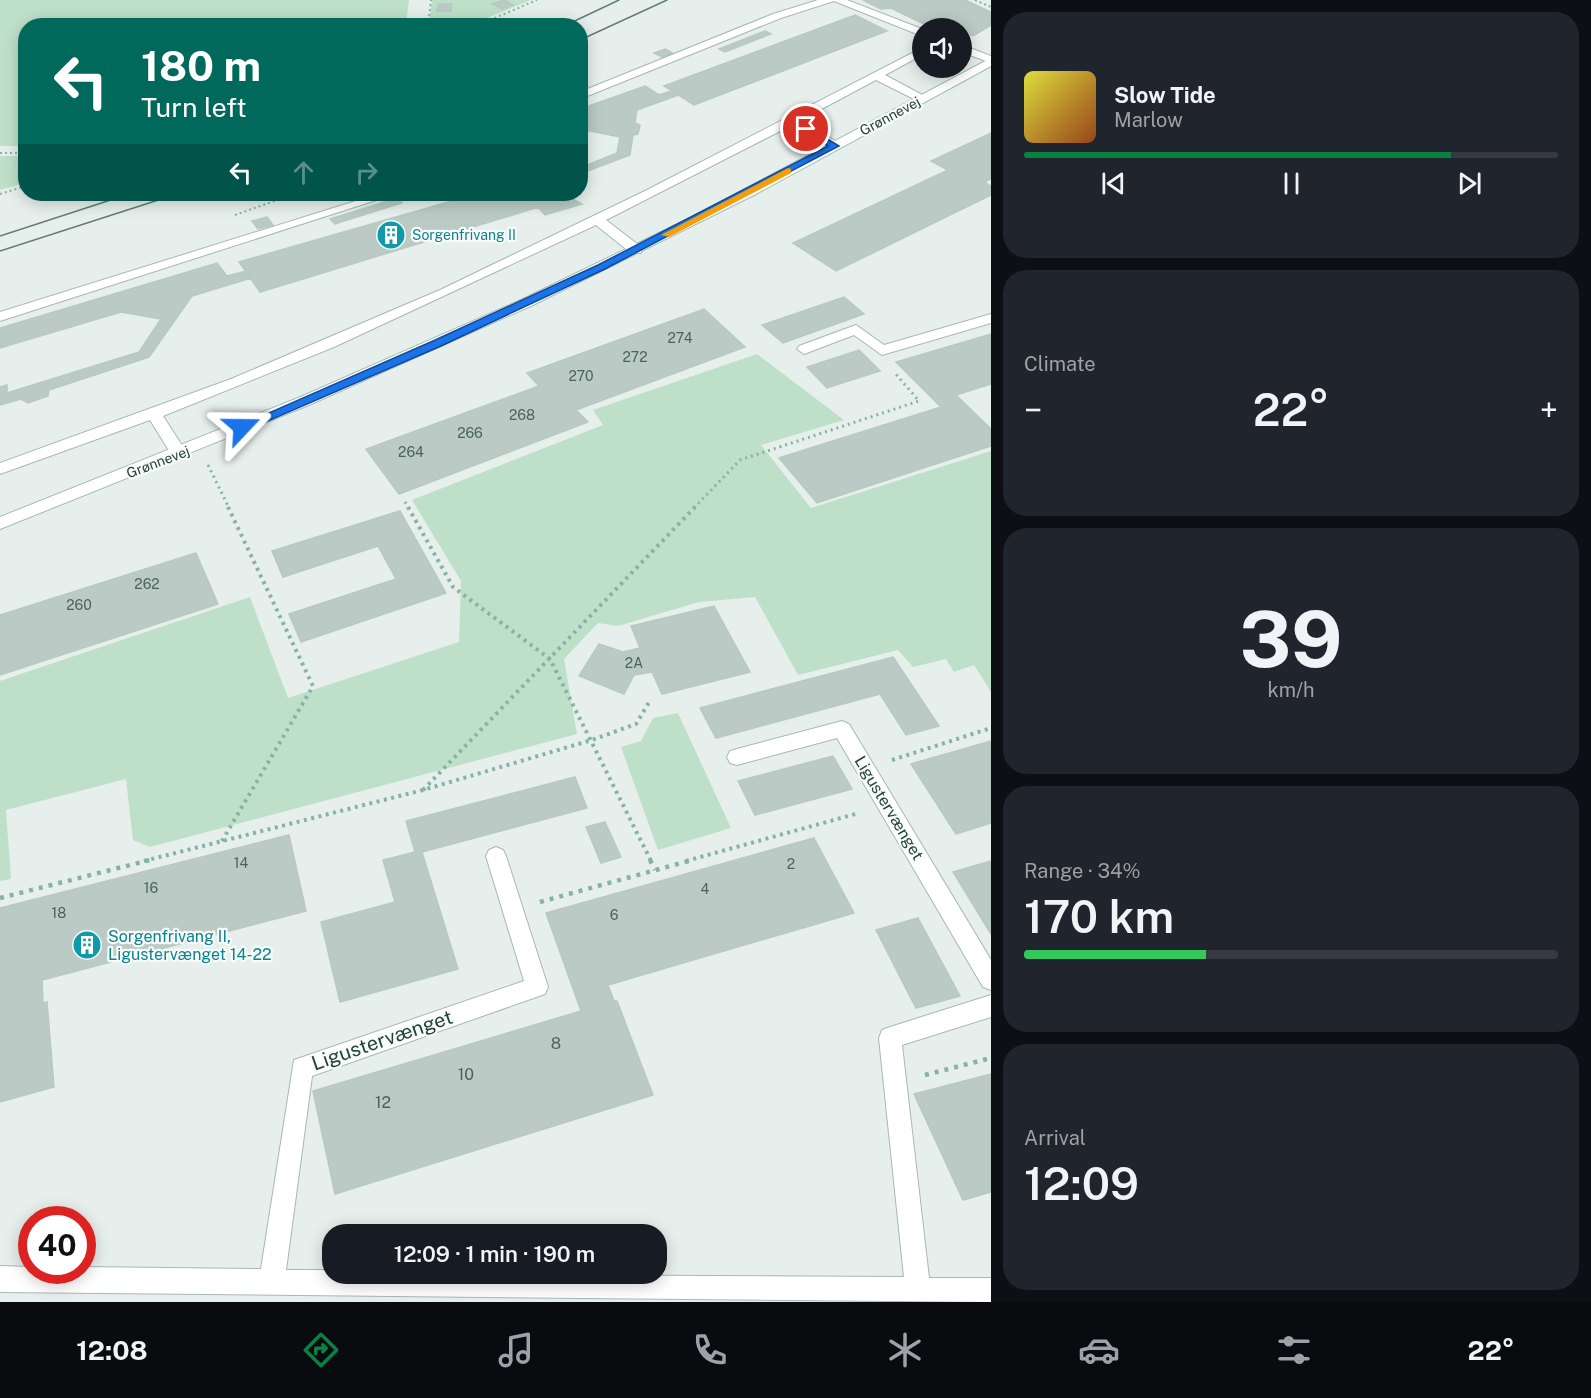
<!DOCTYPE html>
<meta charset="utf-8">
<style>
:root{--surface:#171b24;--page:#20242c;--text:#f1f3f6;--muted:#9ea1a6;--line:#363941;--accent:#0b8043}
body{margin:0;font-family:"Public Sans",sans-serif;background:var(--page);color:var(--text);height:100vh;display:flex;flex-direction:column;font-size:22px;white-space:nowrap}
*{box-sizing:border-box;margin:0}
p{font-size:20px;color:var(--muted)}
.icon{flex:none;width:33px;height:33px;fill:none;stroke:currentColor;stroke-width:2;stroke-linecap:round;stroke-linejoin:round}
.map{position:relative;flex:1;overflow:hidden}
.panel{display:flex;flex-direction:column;gap:12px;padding:12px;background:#0d0f14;width:600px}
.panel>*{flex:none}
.top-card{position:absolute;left:18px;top:18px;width:570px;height:183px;border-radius:24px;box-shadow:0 3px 15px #0003;background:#00695c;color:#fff;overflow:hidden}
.buttons{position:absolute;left:912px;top:18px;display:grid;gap:12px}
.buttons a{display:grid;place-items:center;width:60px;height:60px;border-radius:50%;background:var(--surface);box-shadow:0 3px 15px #0003;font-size:30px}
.speed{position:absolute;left:18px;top:1206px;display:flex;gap:12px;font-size:30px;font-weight:700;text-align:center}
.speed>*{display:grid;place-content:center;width:78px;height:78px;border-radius:50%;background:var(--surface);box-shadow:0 3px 15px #0003;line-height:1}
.speed .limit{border:9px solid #d22;background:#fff;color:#111}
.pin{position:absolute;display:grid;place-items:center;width:51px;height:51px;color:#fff;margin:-26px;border:3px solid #fff;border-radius:50%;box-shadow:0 2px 6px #0007}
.me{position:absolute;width:66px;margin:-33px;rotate:67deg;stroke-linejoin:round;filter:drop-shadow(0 0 4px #0008)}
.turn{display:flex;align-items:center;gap:21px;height:126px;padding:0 24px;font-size:27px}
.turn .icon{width:78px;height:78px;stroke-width:2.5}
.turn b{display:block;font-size:42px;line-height:51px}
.lanes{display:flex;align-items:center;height:57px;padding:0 24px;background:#0003;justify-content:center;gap:30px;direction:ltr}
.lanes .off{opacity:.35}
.big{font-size:45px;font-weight:600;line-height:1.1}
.panel .widget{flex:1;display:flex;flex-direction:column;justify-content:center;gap:9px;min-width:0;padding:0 21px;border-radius:24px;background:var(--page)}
.panel .dial{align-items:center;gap:0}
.dial b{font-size:78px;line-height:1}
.song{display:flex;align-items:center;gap:18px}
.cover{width:72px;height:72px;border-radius:9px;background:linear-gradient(135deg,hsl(60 70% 55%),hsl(20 70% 35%))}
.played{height:6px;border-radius:3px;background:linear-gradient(90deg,var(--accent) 80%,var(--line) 80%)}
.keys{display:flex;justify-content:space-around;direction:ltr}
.heat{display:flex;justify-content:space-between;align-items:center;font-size:33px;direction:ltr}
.charge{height:9px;border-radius:4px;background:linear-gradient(90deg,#34c759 34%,var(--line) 0)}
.trip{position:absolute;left:322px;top:1224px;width:345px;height:60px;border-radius:24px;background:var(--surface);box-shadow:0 3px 15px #0003;font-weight:600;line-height:60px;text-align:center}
.dock{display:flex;height:96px;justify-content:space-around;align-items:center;background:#090b0e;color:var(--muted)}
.dock .icon{width:42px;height:42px}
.dock .selected{color:var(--accent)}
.dock b{font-size:27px;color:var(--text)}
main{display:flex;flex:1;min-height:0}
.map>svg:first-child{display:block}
</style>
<main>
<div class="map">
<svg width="991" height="1302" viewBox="0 0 991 1302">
<rect width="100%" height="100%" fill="#e6efeb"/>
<!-- green -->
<path fill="#bfe0c8" d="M0,0H409L406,25L26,26L25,146H0Z
M432,0H531L470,25L429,26Z
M0,156H25V183L0,190Z
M757,354L844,420L761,445L811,508L991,451V692L974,665L954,672L946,659L913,667L898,650L798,675L755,597L699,602L618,626L598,623L564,659L577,734L150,847L133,840L126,779L6,810L11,879L0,881V681L250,597L288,698L459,642L461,581L412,500L603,425L593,410Z
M678,713L731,828L658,850L621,747L641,741L653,718Z"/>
<!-- building -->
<path fill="#bbcac4" stroke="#b8c9c2" stroke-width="1.5" d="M504,0L513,5L502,9L492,4Z
M863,0H965L991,12V25L973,36L962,32V28H932L891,8L881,9Z
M438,4H452L451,11H437Z
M855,15L887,31L694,105L664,86Z
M437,19L451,20V26H436Z
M765,31L771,34L725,52L719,49Z
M665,49L674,54L664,58L654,53Z
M645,86L659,95L671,91L678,95L637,110L635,123L640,125L638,134L633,135L630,155L580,174V168L617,153L620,137L580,129V109Z
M991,133V179L984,182L991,186V195L836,271L793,243L948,170L931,161Z
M476,194H526L539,207L260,292L239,262Z
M526,194H569L566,195L582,204L545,215Z
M397,198L402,203L335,224L330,219Z
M267,217L273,225L258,229L252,221Z
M217,263L227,276L246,271L251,278L192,296L149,357L49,390L48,396L28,403L21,399L0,405V387L7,385V393L139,352L161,319L121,312L0,348V328Z
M844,297L864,314L783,343L762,325Z
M704,309L745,347L576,410L588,422L399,494L366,449L539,386L527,373Z
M991,334V384L956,395L991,429V446L817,503L779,458L941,407L896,362Z
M859,350L880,371L827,388L807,367Z
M400,511L446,593L301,642L289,614L396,579L378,546L283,577L272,551Z
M196,553L218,604L0,675V615Z
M714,606L750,672L662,694L652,672L634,675L624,694L579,676L599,644L623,652L640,648L631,626Z
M893,657L939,726L906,735L880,694L716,738L700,708Z
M991,741V823L956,834L911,764Z
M833,756L852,789L755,815L738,781Z
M575,777L587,808L422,852L458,969L340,1002L321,922L395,902L383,860L415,852L406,821Z
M605,822L621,857L601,863L586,827Z
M289,835L306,911L42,980L43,1003L47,1002L54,1087L0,1102V908Z
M814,838L854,913L608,985L614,1001H617L653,1095L335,1194L313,1091L581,1011L546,913Z
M991,861V934L953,872Z
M918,918L960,996L916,1008L876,930Z
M991,1074V1192L963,1200L914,1094Z"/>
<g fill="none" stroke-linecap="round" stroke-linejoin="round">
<!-- lane casing -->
<g stroke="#a8b8b2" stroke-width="2">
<path id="lane" d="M818,0H847L922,29V36L834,1L781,18L580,99V92L773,14Z
M962,45L991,56V63L962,52Z
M922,48V55L885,75L926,97V101H918L876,80L799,121L839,143V149H831L790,126L606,220L641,247V253H631L596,225L334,347L163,416L187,453L185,457H173L150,420L0,474V463L231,379L440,290L647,190Z
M378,194H395L0,321V312Z"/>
</g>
<!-- street casing -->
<g stroke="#a8b8b2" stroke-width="2">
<path id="street" d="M991,314V323L882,355L854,335L804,354L797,349L799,346L856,325L884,345Z
M842,721L849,724L991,960V990L983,987L837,738L737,765L730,763L727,757L730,751L737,749Z
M496,847L503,850L506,856L548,987L545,994L312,1076L286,1270H333V1274L904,1277L879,1038L882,1030L890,1027L991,995V1017L902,1045L929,1278H991V1302L0,1292V1266L32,1267V1270H82V1267L261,1269L294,1060L524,981L486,856L489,850Z"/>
</g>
<!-- secondary casing -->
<g stroke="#a4bbb3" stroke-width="2">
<path id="secondary" d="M991,58V66L754,195L533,305L309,405L0,529V517L298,398L523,299L696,215Z"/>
</g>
<!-- path-far3 -->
<path stroke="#86b3a5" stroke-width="2" stroke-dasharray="2 3" stroke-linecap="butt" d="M975,0L991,7
M428,26L431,0
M476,26L537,0
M0,153H26
M0,194L26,186
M235,215L294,194"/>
<!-- path-far2 -->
<path stroke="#86b3a5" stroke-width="3" stroke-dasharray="2 4" stroke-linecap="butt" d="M208,465L229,508
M405,502L409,508
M694,508L740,460L919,401L895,373"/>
<!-- path-far1 -->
<path stroke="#86b3a5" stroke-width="4" stroke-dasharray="3 4.5" stroke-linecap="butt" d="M408,507L453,587L550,659L651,861
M892,760L991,728
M423,790L695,507
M222,841L313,686L228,507
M144,861L423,790L592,740L636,724L651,699
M686,861L859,813"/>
<!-- path -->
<path stroke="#86b3a5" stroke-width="4.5" stroke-dasharray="4 6" stroke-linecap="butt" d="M650,860L655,870
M0,898L150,860
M540,902L692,860
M925,1075L991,1058"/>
<!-- lane -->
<use href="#lane" fill="#fff" fill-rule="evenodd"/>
<!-- street -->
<use href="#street" fill="#fff" fill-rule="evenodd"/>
<!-- secondary -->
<use href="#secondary" fill="#fff" fill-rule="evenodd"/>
<!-- tram -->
<path stroke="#5f7d75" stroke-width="1.5" d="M564,26L619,0
M580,40L667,0
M0,236L129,194
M0,251L177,194"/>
</g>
<!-- route -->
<path fill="#1a73e8" stroke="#114b97" stroke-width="1.5" d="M806,126L839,146L605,269L441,346L247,430L242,431L237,427L433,341L598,265L828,146L803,131L801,129Z"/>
<!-- slow -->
<path fill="#f59e0b" d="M788,168L791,169V173L669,237L661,235Z"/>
<!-- icons -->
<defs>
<g id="building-disc" transform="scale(1.5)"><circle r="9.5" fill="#0f9aa8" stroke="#f7fbf9"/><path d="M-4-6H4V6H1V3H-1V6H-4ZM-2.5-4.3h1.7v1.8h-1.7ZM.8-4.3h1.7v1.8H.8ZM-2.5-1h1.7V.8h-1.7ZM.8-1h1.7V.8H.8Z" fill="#fff"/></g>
</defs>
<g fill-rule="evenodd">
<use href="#building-disc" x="391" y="235"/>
<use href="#building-disc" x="87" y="945"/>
</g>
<g text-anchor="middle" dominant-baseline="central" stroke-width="4.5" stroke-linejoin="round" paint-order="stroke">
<!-- far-street labels -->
<g font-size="14" fill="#24423a" stroke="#f7fbf9">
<text transform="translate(890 116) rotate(-28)">Grønnevej</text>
<text transform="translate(158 462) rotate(-21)">Grønnevej</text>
</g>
<!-- far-culture labels -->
<g font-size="14" fill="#0d838f" stroke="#f7fbf9" text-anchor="start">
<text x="412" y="235">Sorgenfrivang II</text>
</g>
<!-- number labels -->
<g font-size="14" fill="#4a645c">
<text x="680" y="338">274</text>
<text x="635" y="357">272</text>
<text x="581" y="376">270</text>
<text x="522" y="415">268</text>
<text x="470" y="433">266</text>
<text x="411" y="452">264</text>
<text x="147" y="584">262</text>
<text x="79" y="605">260</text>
<text x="634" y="663">2A</text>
<text x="241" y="863">14</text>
<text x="791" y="864">2</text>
<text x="151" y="888">16</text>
<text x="705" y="889">4</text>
<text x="59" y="913">18</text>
<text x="614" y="915">6</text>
</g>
<!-- street labels -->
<g font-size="16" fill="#24423a" stroke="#f7fbf9">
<text transform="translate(889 808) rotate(59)">Ligustervænget</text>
</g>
<!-- culture labels -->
<g font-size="16" fill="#0d838f" stroke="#f7fbf9" text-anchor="start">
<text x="108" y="936">Sorgenfrivang II,<tspan x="108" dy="18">Ligustervænget 14-22</tspan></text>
</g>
<!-- near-number labels -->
<g font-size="16" fill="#4a645c">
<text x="556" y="1043">8</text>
<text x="466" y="1074">10</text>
<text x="383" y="1102">12</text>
</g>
<!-- near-street labels -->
<g font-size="20" fill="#24423a" stroke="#f7fbf9">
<text transform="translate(382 1040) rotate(-19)">Ligustervænget</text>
</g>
</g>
</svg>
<div class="buttons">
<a><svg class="icon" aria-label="sound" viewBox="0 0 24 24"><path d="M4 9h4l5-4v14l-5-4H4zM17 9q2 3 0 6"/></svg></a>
</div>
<div class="speed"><div class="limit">40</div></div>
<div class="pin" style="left:806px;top:129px;background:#d93025"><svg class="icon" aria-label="arrive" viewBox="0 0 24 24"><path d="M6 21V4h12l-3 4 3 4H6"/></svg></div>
<svg class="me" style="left:242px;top:427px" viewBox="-20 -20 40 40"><path d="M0-17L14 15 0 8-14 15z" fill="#1a73e8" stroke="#fff" stroke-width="4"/></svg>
<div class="trip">12:09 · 1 min · 190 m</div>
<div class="top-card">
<div class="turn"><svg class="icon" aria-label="left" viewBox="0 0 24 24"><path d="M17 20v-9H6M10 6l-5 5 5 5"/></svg><div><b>180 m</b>Turn left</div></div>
<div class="lanes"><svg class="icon" aria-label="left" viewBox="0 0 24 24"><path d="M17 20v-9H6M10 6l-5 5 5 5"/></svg><svg class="icon off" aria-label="ahead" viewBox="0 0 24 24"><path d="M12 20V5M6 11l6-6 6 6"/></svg><svg class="icon off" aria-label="right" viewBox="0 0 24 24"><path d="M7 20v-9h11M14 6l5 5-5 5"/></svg></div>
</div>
</div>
<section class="panel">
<div class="widget">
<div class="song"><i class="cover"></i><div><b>Slow Tide</b><p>Marlow</p></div></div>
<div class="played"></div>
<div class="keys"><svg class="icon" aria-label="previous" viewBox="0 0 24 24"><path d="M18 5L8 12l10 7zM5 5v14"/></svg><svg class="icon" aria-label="pause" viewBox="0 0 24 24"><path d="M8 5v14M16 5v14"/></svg><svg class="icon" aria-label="next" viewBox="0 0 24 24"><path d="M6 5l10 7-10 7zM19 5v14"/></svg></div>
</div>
<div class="widget"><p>Climate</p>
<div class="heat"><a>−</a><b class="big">22°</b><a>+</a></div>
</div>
<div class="widget dial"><b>39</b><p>km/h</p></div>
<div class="widget"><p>Range · 34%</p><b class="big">170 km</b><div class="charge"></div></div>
<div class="widget"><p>Arrival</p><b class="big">12:09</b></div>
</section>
</main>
<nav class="dock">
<b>12:08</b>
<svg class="icon selected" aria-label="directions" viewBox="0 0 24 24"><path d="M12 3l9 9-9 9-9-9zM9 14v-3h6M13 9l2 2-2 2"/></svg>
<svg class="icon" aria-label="music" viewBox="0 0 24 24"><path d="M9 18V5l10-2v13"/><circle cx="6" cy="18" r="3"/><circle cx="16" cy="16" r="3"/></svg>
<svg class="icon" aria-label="phone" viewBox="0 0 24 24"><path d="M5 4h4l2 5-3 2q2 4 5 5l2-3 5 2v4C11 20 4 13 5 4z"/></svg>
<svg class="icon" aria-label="climate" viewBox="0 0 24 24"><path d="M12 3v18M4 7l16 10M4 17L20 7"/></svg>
<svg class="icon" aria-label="car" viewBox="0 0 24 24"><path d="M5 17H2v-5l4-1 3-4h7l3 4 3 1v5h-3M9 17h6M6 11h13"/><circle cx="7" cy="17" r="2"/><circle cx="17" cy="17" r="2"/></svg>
<svg class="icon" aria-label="filters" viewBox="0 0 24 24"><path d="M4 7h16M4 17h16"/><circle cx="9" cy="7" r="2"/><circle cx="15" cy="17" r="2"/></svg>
<b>22°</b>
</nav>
